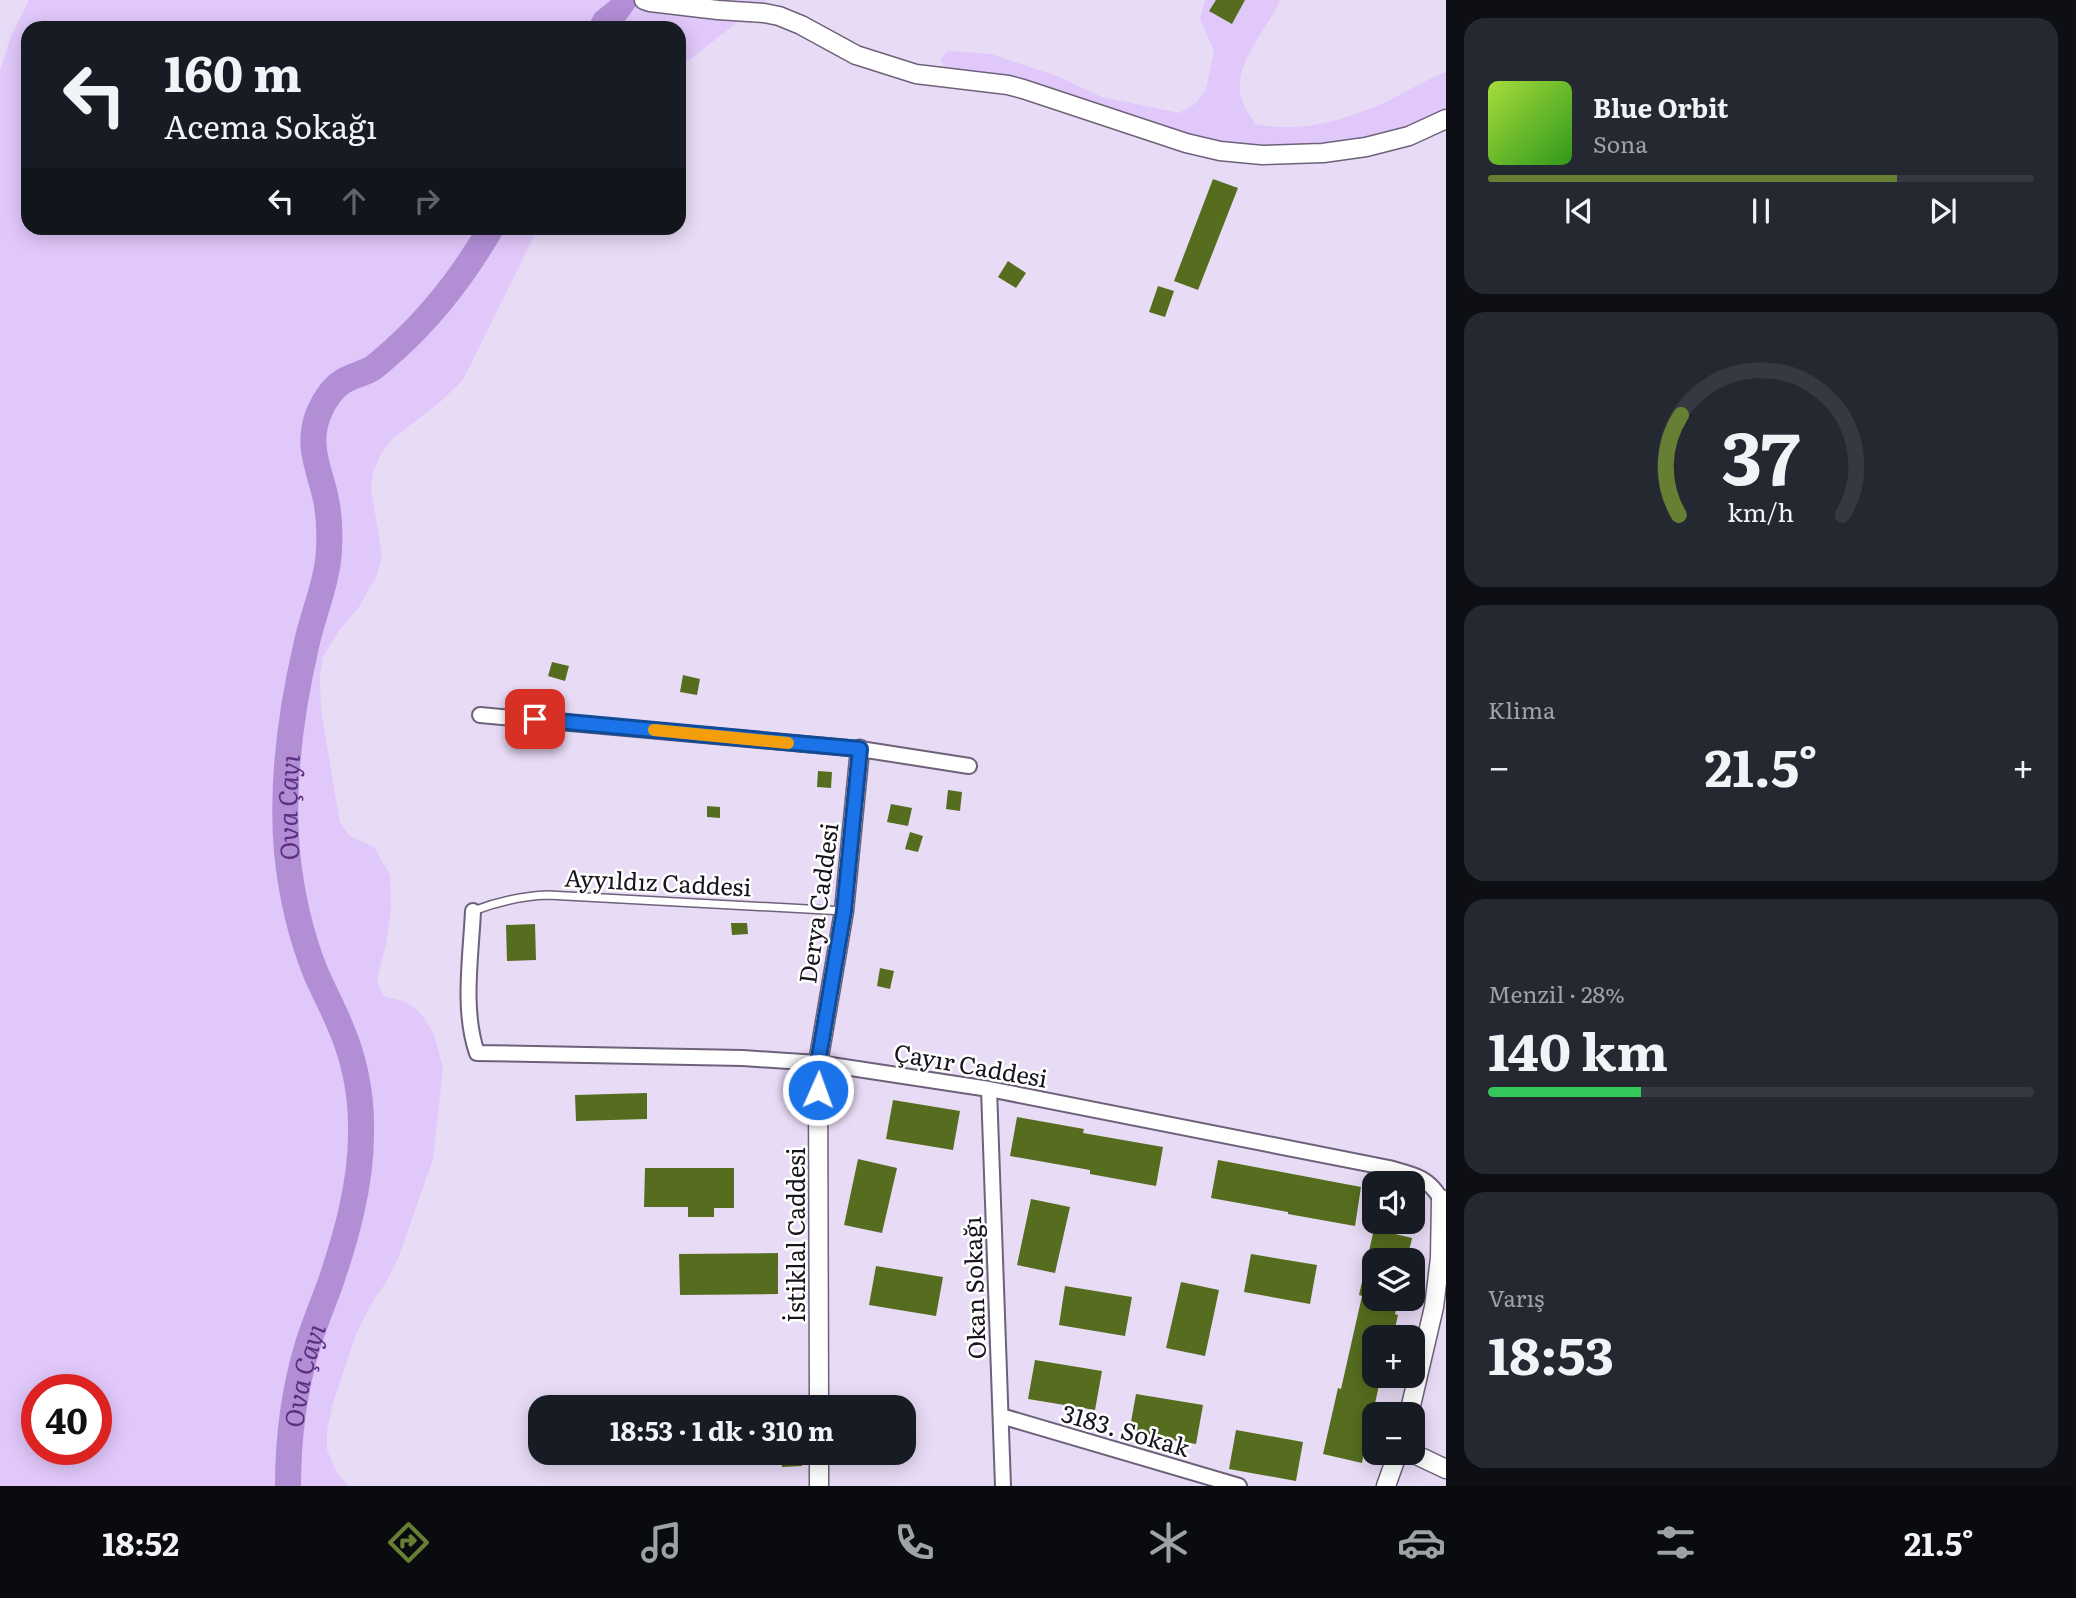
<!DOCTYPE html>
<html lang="tr">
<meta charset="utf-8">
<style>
:root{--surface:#171b24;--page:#242831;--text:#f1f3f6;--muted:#9ea1a6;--line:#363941;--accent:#667f32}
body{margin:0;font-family:Literata,serif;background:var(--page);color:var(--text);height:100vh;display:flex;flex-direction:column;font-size:26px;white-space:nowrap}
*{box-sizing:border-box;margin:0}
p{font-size:23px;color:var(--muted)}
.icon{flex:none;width:38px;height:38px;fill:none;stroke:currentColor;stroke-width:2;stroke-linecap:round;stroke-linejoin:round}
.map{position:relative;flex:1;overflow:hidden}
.sheet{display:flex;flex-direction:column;gap:18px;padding:18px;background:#0d0f14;width:630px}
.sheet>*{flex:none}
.top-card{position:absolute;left:21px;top:21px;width:665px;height:214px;border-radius:21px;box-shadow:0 4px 18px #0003;background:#171b24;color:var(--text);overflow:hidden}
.fabs{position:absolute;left:1362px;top:1171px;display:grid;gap:14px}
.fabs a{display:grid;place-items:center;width:63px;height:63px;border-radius:14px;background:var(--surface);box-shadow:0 4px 18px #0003;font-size:35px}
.speed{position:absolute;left:21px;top:1374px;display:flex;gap:14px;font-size:35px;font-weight:700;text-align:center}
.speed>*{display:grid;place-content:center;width:91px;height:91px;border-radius:50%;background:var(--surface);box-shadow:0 4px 18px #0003;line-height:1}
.speed .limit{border:10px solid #d22;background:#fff;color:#111}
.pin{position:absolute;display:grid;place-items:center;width:60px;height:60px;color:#fff;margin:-30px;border-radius:14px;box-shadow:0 4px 10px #0006}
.me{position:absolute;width:77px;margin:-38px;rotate:2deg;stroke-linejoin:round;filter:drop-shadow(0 0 5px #0008)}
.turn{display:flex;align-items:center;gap:24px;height:147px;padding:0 28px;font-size:32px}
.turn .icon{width:91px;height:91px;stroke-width:2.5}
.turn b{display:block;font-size:49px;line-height:60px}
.lanes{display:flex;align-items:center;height:66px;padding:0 28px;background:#0003;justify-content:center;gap:35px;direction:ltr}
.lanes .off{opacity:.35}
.big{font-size:52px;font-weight:700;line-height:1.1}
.sheet .tile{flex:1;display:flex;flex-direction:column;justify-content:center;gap:10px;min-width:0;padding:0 24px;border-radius:21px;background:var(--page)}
.sheet .dial{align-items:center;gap:0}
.dial svg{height:182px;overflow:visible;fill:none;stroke:var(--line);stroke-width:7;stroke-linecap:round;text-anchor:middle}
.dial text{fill:var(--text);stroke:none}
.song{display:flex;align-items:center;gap:21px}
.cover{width:84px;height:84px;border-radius:10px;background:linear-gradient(135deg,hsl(80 70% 55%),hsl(110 70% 35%))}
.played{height:7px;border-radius:4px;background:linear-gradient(90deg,var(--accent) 75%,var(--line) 75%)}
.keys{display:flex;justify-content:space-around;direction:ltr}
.heat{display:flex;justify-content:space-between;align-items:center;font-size:38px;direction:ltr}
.charge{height:10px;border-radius:5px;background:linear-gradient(90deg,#34c759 28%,var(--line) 0)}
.trip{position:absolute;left:528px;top:1395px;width:388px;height:70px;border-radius:21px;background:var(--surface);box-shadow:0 4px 18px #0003;font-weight:700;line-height:70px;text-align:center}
.menu{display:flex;height:112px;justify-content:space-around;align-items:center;background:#090b0e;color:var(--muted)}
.menu .icon{width:49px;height:49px}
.menu .selected{color:var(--accent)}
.menu b{font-size:32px;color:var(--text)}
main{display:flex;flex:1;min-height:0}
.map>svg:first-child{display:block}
</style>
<main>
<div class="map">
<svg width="1446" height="1486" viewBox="0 0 1446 1486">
<rect width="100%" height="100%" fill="#e8dbf6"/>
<!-- green -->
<path fill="#e1c8fb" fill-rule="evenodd" d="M29,0H611C601,7 592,16 587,28H28V228H538L463,380L439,403L393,438L381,454L373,472L371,489L382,555L377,575L359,607L339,631L323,657L320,675L321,710L340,823L350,836L374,847L390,875L391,909L386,944L377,980L383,996L403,1001L415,1008L424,1018L434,1034L443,1068L433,1159L398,1259L385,1284L374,1299L356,1334L333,1403L327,1432V1450L336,1471L348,1486H0V71L11,36ZM37,1390H96V1449H37Z
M640,0H766L679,68V28H620Z
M1205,0H1280C1268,30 1230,65 1242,100C1244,108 1251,116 1255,124C1303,134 1349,119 1392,99C1410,90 1427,79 1446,72V109C1393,144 1297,154 1235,147C1222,146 1210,142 1197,140L954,71L944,67L940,60L948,51L991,54L1057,76L1102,97L1179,113L1195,104L1206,90L1214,51L1200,19Z"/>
<!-- water -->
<path fill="#b28ed5" d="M611,0H640L620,28H587L595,13Z"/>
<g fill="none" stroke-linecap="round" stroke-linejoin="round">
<!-- river -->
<path stroke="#b28ed5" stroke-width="26" id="s1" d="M288,1486C288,1438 294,1390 308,1344C314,1325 322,1306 329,1287C346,1238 361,1185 361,1134C362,1095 354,1056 338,1021C331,1004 322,988 315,971C300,933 291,892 287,852C281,782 291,710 307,642C314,611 328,580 329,549C330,531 329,512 325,495C318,466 307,445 318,415C323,403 331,389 342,382C351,376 363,374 373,368C380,363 387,356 394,350C433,315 465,273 491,228"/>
</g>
<!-- building -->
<path fill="#566d1f" d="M1216,0H1245L1232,24L1209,11Z
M1213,179L1238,188L1198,290L1174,281Z
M1008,261L1026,273L1016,288L998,277Z
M1158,286L1174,291L1165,317L1149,312Z
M552,662L569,666L565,681L548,676Z
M683,675L700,679L697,695L680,692Z
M818,771L832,772L831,788L817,787Z
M948,790L962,792L960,811L946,809Z
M891,804L912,808L908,826L887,822Z
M707,806L720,807V818L707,817Z
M910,832L923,836L918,852L905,849Z
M731,923H747L748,934L732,935Z
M535,924L536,960L507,961L506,925Z
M880,968L894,971L890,989L877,986Z
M647,1093V1119L576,1121L575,1095Z
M893,1100L960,1111L953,1150L886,1139Z
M1017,1117L1084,1129L1083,1133L1163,1147L1156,1186L1090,1174V1170L1010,1156Z
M858,1159L897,1168L882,1233L844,1225Z
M1218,1160L1361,1187L1355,1226L1288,1214V1212L1211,1198Z
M645,1168H734V1208H714V1217H688V1207H644Z
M1031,1199L1070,1207L1055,1273L1017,1265Z
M1374,1229L1412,1238L1407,1260H1374V1298H1399L1395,1314L1398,1315L1393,1337H1374V1376H1381L1362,1463L1323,1454L1338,1388L1341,1389L1362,1296L1359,1295Z
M778,1253V1294L680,1295L679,1254Z
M1251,1254L1317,1265L1310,1304L1244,1292Z
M876,1266L943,1277L936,1316L869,1305Z
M1181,1282L1219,1290L1205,1356L1166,1348Z
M1065,1286L1132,1297L1125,1336L1059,1325Z
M1035,1360L1102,1371L1095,1410L1028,1399Z
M1136,1394L1203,1405L1196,1444L1129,1433Z
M1236,1430L1303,1442L1296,1481L1229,1469Z
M781,1452H801L802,1466L782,1467Z"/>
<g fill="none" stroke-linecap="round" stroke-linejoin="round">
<!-- service casing -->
<g stroke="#6d6279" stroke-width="10">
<path id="service" d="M473,911C499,901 521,896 548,895L844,911"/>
</g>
<!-- minor casing -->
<g stroke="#6d6279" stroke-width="18">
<path id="minor" d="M480,715L860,749L969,766
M473,911C471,956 462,1010 477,1053L743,1058L818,1063L989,1089L1389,1168C1413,1175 1427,1176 1441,1199
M989,1089L1003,1486
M1001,1416L1239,1486"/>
</g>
<!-- tertiary casing -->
<g stroke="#6d6279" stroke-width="21">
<path id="tertiary" d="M644,0L650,2L718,10L764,13L779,16L801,25L856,55L916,74L1008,85L1023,89L1186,143L1220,151L1262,155L1323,153L1366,147L1409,136L1446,119
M819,1407L818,1063L844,911L860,749
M1409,1414L1434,1307L1440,1258L1441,1199
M819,1452V1486
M1410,1452L1446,1469
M1386,1486L1398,1452"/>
</g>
<!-- service -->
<use href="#service" stroke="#fff" stroke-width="7"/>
<!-- minor -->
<use href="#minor" stroke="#fff" stroke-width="14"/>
<!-- tertiary -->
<use href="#tertiary" stroke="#fff" stroke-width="18"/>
</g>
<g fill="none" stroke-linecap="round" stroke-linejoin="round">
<!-- route casing -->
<g stroke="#114b97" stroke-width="18">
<path id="route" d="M535,719L860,749L844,911L818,1063V1090"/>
</g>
<!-- route -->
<use href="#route" stroke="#1a73e8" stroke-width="12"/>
<!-- slow -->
<path stroke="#f59e0b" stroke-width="12" d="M654,730L788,743"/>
</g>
<g text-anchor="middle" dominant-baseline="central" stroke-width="5" stroke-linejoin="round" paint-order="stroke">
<!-- street labels -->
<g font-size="24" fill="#18141d" stroke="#fff">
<text transform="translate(658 881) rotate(3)">Ayyıldız Caddesi</text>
<text transform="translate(817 903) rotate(-82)">Derya Caddesi</text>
<text transform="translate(971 1064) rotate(10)">Çayır Caddesi</text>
<text transform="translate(794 1235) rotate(-90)">İstiklal Caddesi</text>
<text transform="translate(973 1288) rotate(-92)">Okan Sokağı</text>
<text transform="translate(1126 1429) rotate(16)">3183. Sokak</text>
</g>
<!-- water labels -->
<g font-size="26" font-style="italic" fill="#5d2f82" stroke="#fff">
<text stroke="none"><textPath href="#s1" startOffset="700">Ova Çayı</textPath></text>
<text stroke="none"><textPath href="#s1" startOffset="112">Ova Çayı</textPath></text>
</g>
</g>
</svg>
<div class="fabs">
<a><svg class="icon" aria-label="sound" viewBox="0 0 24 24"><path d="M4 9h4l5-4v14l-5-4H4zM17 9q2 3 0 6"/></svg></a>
<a><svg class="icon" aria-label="layers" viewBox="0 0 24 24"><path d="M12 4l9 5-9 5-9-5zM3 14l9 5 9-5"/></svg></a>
<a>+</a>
<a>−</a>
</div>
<div class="speed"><div class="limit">40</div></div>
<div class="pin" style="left:535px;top:719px;background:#d93025"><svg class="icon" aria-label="arrive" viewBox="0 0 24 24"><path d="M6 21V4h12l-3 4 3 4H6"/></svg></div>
<svg class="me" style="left:818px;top:1090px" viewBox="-20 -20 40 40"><circle r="17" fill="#1a73e8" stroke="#fff" stroke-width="3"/><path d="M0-11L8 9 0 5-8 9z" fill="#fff"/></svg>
<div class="trip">18:53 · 1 dk · 310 m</div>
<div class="top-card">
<div class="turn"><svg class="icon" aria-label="left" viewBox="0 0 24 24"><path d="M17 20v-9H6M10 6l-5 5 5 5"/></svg><div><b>160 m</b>Acema Sokağı</div></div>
<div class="lanes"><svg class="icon" aria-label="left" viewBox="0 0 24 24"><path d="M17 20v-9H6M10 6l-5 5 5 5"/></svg><svg class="icon off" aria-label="ahead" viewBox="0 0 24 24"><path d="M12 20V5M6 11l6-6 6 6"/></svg><svg class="icon off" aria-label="right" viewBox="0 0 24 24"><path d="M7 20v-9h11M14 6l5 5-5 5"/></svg></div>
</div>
</div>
<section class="sheet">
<div class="tile">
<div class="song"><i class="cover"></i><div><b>Blue Orbit</b><p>Sona</p></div></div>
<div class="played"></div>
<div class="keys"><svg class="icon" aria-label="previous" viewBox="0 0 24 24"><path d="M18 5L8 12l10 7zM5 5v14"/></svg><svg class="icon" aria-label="pause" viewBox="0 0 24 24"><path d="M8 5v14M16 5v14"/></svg><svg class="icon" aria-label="next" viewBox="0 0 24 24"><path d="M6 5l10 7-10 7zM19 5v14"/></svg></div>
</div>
<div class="tile dial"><svg viewBox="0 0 100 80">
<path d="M14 69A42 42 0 1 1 86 69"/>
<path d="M14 69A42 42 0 0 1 15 25" stroke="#667f32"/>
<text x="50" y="56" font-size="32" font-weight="700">37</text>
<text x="50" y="72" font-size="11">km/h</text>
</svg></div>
<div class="tile"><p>Klima</p>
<div class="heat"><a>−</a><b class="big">21.5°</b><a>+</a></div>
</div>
<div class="tile"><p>Menzil · 28%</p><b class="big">140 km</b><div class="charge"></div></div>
<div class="tile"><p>Varış</p><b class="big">18:53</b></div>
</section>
</main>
<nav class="menu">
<b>18:52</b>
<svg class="icon selected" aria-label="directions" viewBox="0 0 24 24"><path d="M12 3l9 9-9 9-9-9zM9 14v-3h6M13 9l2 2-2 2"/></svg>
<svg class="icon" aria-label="music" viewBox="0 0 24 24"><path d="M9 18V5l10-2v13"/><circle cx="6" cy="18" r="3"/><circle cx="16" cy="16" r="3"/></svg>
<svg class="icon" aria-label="phone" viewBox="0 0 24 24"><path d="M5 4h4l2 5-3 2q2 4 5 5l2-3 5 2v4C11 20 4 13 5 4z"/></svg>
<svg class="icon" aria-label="climate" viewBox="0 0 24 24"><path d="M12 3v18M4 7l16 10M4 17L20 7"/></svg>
<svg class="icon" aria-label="car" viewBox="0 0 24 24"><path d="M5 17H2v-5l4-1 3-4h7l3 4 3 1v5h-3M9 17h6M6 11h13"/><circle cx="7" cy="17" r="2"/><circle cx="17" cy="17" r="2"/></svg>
<svg class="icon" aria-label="filters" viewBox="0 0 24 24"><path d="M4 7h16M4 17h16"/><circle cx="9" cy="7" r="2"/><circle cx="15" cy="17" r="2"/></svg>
<b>21.5°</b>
</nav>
